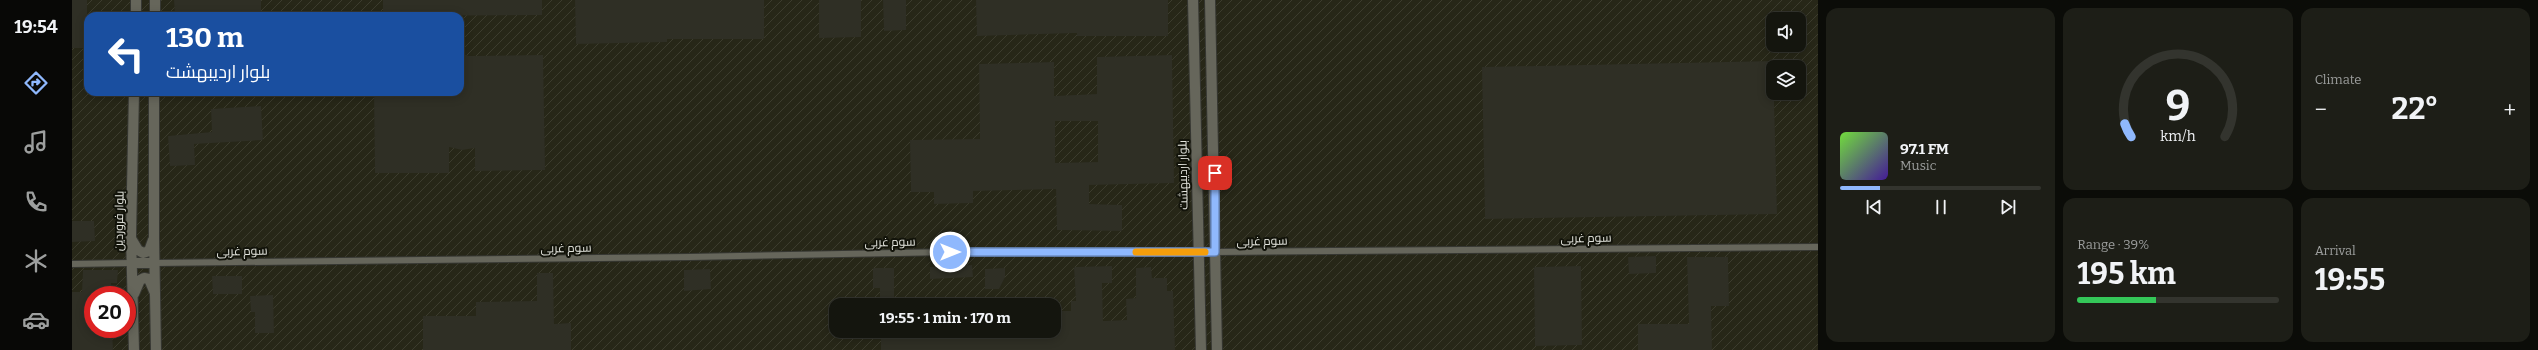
<!DOCTYPE html>
<meta charset="utf-8">
<style>
:root{--surface:#14150e;--page:#1d1e17;--text:#f1f3f6;--muted:#9d9f9e;--line:#33342e;--accent:#8fb8fd}
body{margin:0;font-family:Bitter,Cairo,serif;background:var(--page);color:var(--text);height:100vh;display:flex;flex-direction:column;font-size:15px;white-space:nowrap}
*{box-sizing:border-box;margin:0}
p{font-size:13px;color:var(--muted)}
.icon{flex:none;width:22px;height:22px;fill:none;stroke:currentColor;stroke-width:2;stroke-linecap:round;stroke-linejoin:round}
.map{position:relative;flex:1;overflow:hidden}
.panel{display:flex;flex-direction:column;gap:8px;padding:8px;background:#0b0c08;width:720px}
.panel>*{flex:none}
.top-card{position:absolute;left:12px;top:12px;width:380px;height:84px;border-radius:12px;box-shadow:0 2px 10px #0003,0 0 0 1px var(--line);background:#1a4fa0;color:#fff;overflow:hidden}
.fabs{position:absolute;left:1694px;top:12px;display:grid;gap:8px}
.fabs a{display:grid;place-items:center;width:40px;height:40px;border-radius:8px;background:var(--surface);box-shadow:0 2px 10px #0003,0 0 0 1px var(--line);font-size:20px}
.speed{position:absolute;left:12px;top:286px;display:flex;gap:8px;font-size:20px;font-weight:700;text-align:center}
.speed>*{display:grid;place-content:center;width:52px;height:52px;border-radius:50%;background:var(--surface);box-shadow:0 2px 10px #0003,0 0 0 1px var(--line);line-height:1}
.speed .limit{border:6px solid #d22;background:#fff;color:#111}
.pin{position:absolute;display:grid;place-items:center;width:34px;height:34px;color:#fff;margin:-17px;border-radius:8px;box-shadow:0 2px 6px #0006}
.me{position:absolute;width:44px;margin:-22px;rotate:90deg;stroke-linejoin:round;filter:drop-shadow(0 0 3px #0008)}
.turn{display:flex;align-items:center;gap:14px;height:84px;padding:0 16px;font-size:18px}
.turn .icon{width:52px;height:52px;stroke-width:2.5}
.turn b{display:block;font-size:28px;line-height:34px}
.big{font-size:30px;font-weight:700;line-height:1.1}
.panel .widget{flex:1;display:flex;flex-direction:column;justify-content:center;gap:6px;min-width:0;padding:0 14px;border-radius:12px;background:var(--page)}
.panel .dial{align-items:center;gap:0}
.dial svg{height:104px;overflow:visible;fill:none;stroke:var(--line);stroke-width:7;stroke-linecap:round;text-anchor:middle}
.dial text{fill:var(--text);stroke:none}
.song{display:flex;align-items:center;gap:12px}
.cover{width:48px;height:48px;border-radius:6px;background:linear-gradient(135deg,hsl(100 70% 55%),hsl(260 70% 35%))}
.played{height:4px;border-radius:2px;background:linear-gradient(90deg,var(--accent) 20%,var(--line) 20%)}
.keys{display:flex;justify-content:space-around;direction:ltr}
.heat{display:flex;justify-content:space-between;align-items:center;font-size:22px;direction:ltr}
.charge{height:6px;border-radius:3px;background:linear-gradient(90deg,#34c759 39%,var(--line) 0)}
.panel .tiles{flex:1;display:grid;gap:8px;grid-template-columns:repeat(3,1fr)}
.widget:first-child{grid-row:span 2}
.trip{position:absolute;left:757px;top:298px;width:232px;height:40px;border-radius:12px;background:var(--surface);box-shadow:0 2px 10px #0003,0 0 0 1px var(--line);font-weight:700;line-height:40px;text-align:center}
main{display:flex;flex:1;min-height:0}
.tab-bar{display:flex;flex-direction:column;width:72px;justify-content:space-around;align-items:center;background:#080806;color:var(--muted)}
.tab-bar .icon{width:28px;height:28px}
.tab-bar .on{color:var(--accent)}
.tab-bar b{font-size:18px;color:var(--text)}
.map>svg:first-child{display:block}
</style>
<main>
<nav class="tab-bar">
<b>19:54</b>
<svg class="icon on" aria-label="directions" viewBox="0 0 24 24"><path d="M12 3l9 9-9 9-9-9zM9 14v-3h6M13 9l2 2-2 2"/></svg>
<svg class="icon" aria-label="music" viewBox="0 0 24 24"><path d="M9 18V5l10-2v13"/><circle cx="6" cy="18" r="3"/><circle cx="16" cy="16" r="3"/></svg>
<svg class="icon" aria-label="phone" viewBox="0 0 24 24"><path d="M5 4h4l2 5-3 2q2 4 5 5l2-3 5 2v4C11 20 4 13 5 4z"/></svg>
<svg class="icon" aria-label="climate" viewBox="0 0 24 24"><path d="M12 3v18M4 7l16 10M4 17L20 7"/></svg>
<svg class="icon" aria-label="car" viewBox="0 0 24 24"><path d="M5 17H2v-5l4-1 3-4h7l3 4 3 1v5h-3M9 17h6M6 11h13"/><circle cx="7" cy="17" r="2"/><circle cx="17" cy="17" r="2"/></svg>
</nav>
<div class="map">
<svg width="1746" height="350" viewBox="0 0 1746 350">
<defs>
<pattern id="industrial-furrows" width="10" height="10" patternUnits="userSpaceOnUse"><rect width="10" height="10" fill="#272718"/><path d="M-1 1l2-2M0 10L10 0M9 11l2-2" fill="none" stroke="#3c3c2e"/></pattern>
</defs>
<rect width="100%" height="100%" fill="#1b1c12"/>
<!-- industrial -->
<path fill="url(#industrial-furrows)" fill-rule="evenodd" d="M0,0H1746V350H0ZM16,16H388V92H16ZM1701,19H1727V45H1701ZM1701,67H1727V93H1701ZM21,295H55V329H21ZM764,305H982V331H764Z"/>
<!-- building -->
<path fill="#2f2f25" fill-rule="evenodd" d="M0,0H15V48H0Z
M102,0H189V11H179V16H103Z
M311,0H470V15L311,16Z
M503,0H692V39H595V42L504,44Z
M747,0H789V37L747,38Z
M811,0H834V30L812,31Z
M904,0H1096V36H1005V33L905,36Z
M388,53L397,56L471,55L473,170L403,171V148L390,150L377,147V173H303L302,92H388Z
M1100,55L1102,183L1017,185V204L1050,205V231L985,230L984,189L901,191V203L862,204V192H839L838,140L908,139L907,64L982,62V96L1025,94V57ZM983,121H1026V162L983,163Z
M1701,61L1705,214L1413,219L1410,67Z
M189,106L191,140L122,144L123,165L98,166L96,136L140,132L139,109Z
M0,221H22L23,241L0,242Z
M1584,256V273L1557,274L1556,257Z
M1615,257H1656L1657,306H1639L1640,350H1566V324H1617Z
M900,265L901,277L858,279V267Z
M1040,266V283H1030L1031,321L1055,320L1054,299L1064,298V268L1079,267L1080,278H1095V291H1101L1103,350H809V331H982V311H999V301H1004L1002,267Z
M1509,266L1510,345L1463,346L1462,267Z
M801,268H822V305H808V288H801Z
M933,268V277L927,289H913V269Z
M638,269L639,289L612,291V270Z
M11,270H46L45,283H39L40,295H21V329H40L41,350H0V292H10Z
M465,273H481L482,324L499,323V350H351V316H404V302L465,301Z
M140,276H170V294H141Z
M201,295L202,333H183V312H179L178,296Z"/>
<g fill="none" stroke-linecap="round" stroke-linejoin="round">
<!-- service casing -->
<g stroke="#363732" stroke-width="8">
<path id="service" d="M82,263L618,257L878,252H1143L1746,247
M0,264L59,263"/>
</g>
<!-- tertiary casing -->
<g stroke="#363732" stroke-width="12">
<path id="tertiary" d="M1121,0L1129,350
M1138,0L1145,350
M64,16V0
M83,16V0
M82,92V237L84,350
M60,240L66,250L71,253L77,251L81,240
M59,263H82
M62,294L68,280L72,278L77,279L82,291
M62,350L59,236L62,92"/>
</g>
<!-- service -->
<use href="#service" stroke="#66665b" stroke-width="6"/>
<!-- tertiary -->
<use href="#tertiary" stroke="#66665b" stroke-width="10"/>
</g>
<g fill="none" stroke-linecap="round" stroke-linejoin="round">
<!-- route casing -->
<g stroke="#5d78a4" stroke-width="10">
<path id="route" d="M878,252H1143V173"/>
</g>
<!-- route -->
<use href="#route" stroke="#8fb8fd" stroke-width="7"/>
<!-- slow -->
<path stroke="#f59e0b" stroke-width="7" d="M1064,252H1133"/>
</g>
<g text-anchor="middle" dominant-baseline="central" stroke-width="4" stroke-linejoin="round" paint-order="stroke">
<!-- street labels -->
<g font-size="12" fill="#e2e3dc" stroke="#12130a">
<text transform="translate(1111 175) rotate(-91)">بلوار اردیبهشت</text>
<text transform="translate(47 221) rotate(-89)">بلوار فروردین</text>
<text transform="translate(1514 238) rotate(-1)">سوم غربی</text>
<text transform="translate(1190 241) rotate(-1)">سوم غربی</text>
<text transform="translate(818 242) rotate(-1)">سوم غربی</text>
<text transform="translate(494 248) rotate(-1)">سوم غربی</text>
<text transform="translate(170 251) rotate(-1)">سوم غربی</text>
</g>
</g>
</svg>
<div class="fabs">
<a><svg class="icon" aria-label="sound" viewBox="0 0 24 24"><path d="M4 9h4l5-4v14l-5-4H4zM17 9q2 3 0 6"/></svg></a>
<a><svg class="icon" aria-label="layers" viewBox="0 0 24 24"><path d="M12 4l9 5-9 5-9-5zM3 14l9 5 9-5"/></svg></a>
</div>
<div class="speed"><div class="limit">20</div></div>
<div class="pin" style="left:1143px;top:173px;background:#d93025"><svg class="icon" aria-label="arrive" viewBox="0 0 24 24"><path d="M6 21V4h12l-3 4 3 4H6"/></svg></div>
<svg class="me" style="left:878px;top:252px" viewBox="-20 -20 40 40"><circle r="17" fill="#8fb8fd" stroke="#fff" stroke-width="3"/><path d="M0-11L8 9 0 5-8 9z" fill="#fff"/></svg>
<div class="trip">19:55 · 1 min · 170 m</div>
<div class="top-card">
<div class="turn"><svg class="icon" aria-label="left" viewBox="0 0 24 24"><path d="M17 20v-9H6M10 6l-5 5 5 5"/></svg><div><b>130 m</b>بلوار اردیبهشت</div></div>
</div>
</div>
<section class="panel">
<div class="tiles">
<div class="widget">
<div class="song"><i class="cover"></i><div><b>97.1 FM</b><p>Music</p></div></div>
<div class="played"></div>
<div class="keys"><svg class="icon" aria-label="previous" viewBox="0 0 24 24"><path d="M18 5L8 12l10 7zM5 5v14"/></svg><svg class="icon" aria-label="pause" viewBox="0 0 24 24"><path d="M8 5v14M16 5v14"/></svg><svg class="icon" aria-label="next" viewBox="0 0 24 24"><path d="M6 5l10 7-10 7zM19 5v14"/></svg></div>
</div>
<div class="widget dial"><svg viewBox="0 0 100 80">
<path d="M14 69A42 42 0 1 1 86 69"/>
<path d="M14 69A42 42 0 0 1 9 59" stroke="#8fb8fd"/>
<text x="50" y="56" font-size="32" font-weight="700">9</text>
<text x="50" y="72" font-size="11">km/h</text>
</svg></div>
<div class="widget"><p>Climate</p>
<div class="heat"><a>−</a><b class="big">22°</b><a>+</a></div>
</div>
<div class="widget"><p>Range · 39%</p><b class="big">195 km</b><div class="charge"></div></div>
<div class="widget"><p>Arrival</p><b class="big">19:55</b></div>
</div>
</section>
</main>
